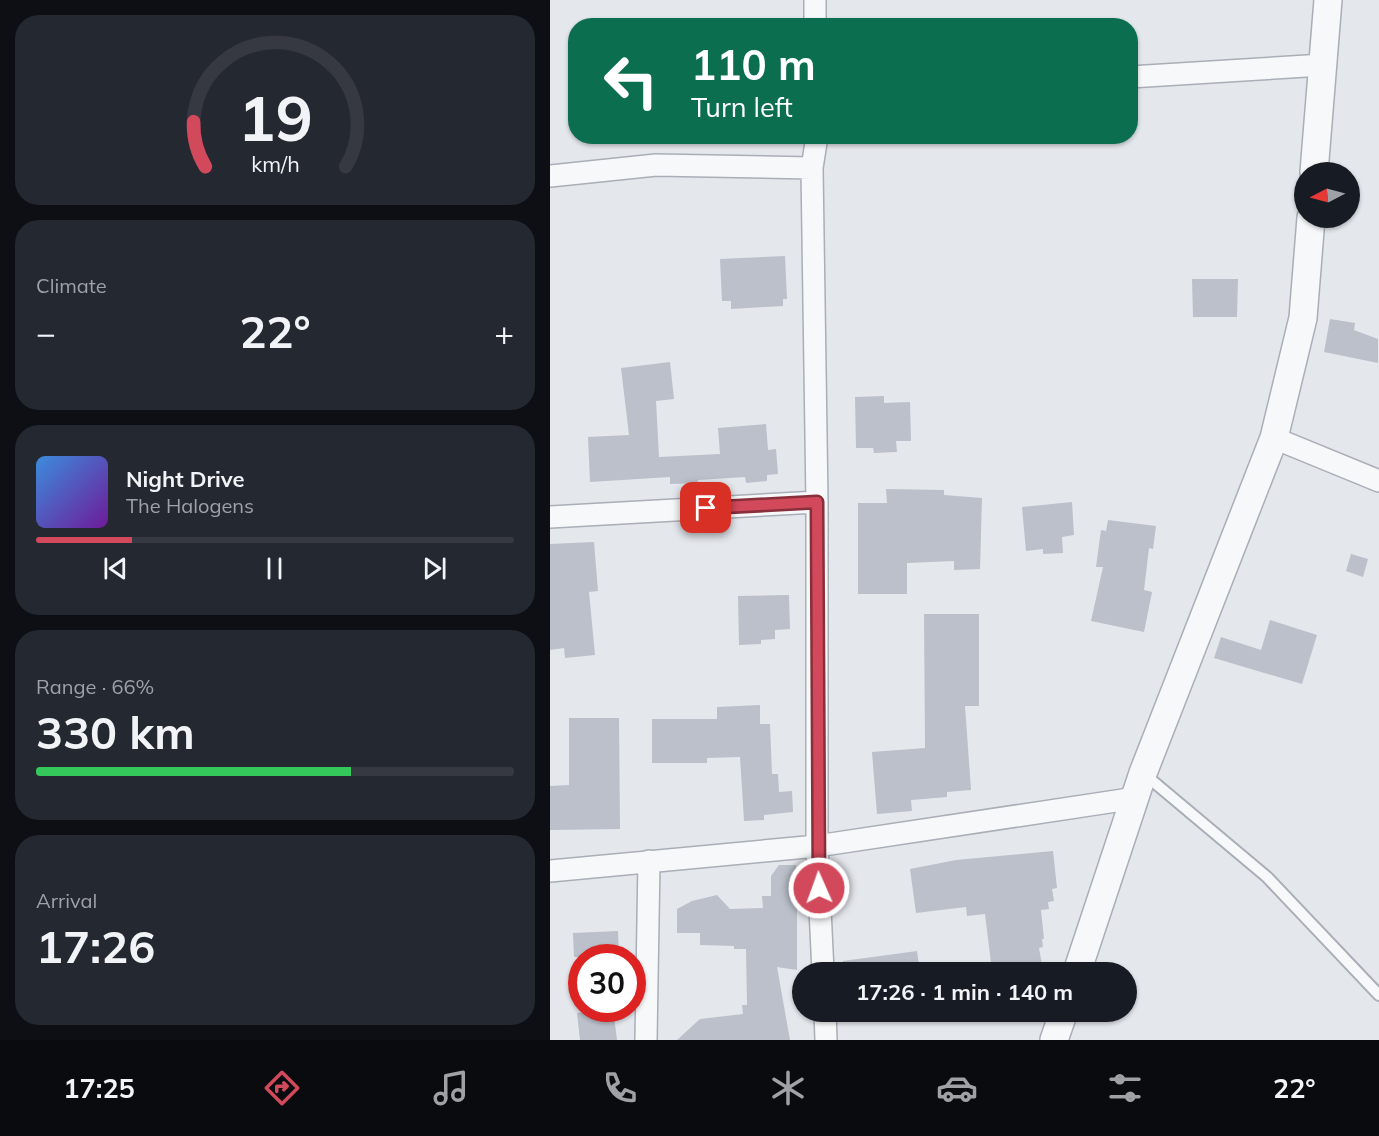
<!DOCTYPE html>
<meta charset="utf-8">
<style>
:root{--surface:#171b24;--page:#242831;--text:#f1f3f6;--muted:#9ea1a6;--line:#363941;--accent:#d1495b}
body{margin:0;font-family:Mulish,sans-serif;background:var(--page);color:var(--text);height:100vh;display:flex;flex-direction:column;font-size:22px;white-space:nowrap}
*{box-sizing:border-box;margin:0}
p{font-size:20px;color:var(--muted)}
.icon{flex:none;width:33px;height:33px;fill:none;stroke:currentColor;stroke-width:2;stroke-linecap:round;stroke-linejoin:round}
.map{position:relative;flex:1;overflow:hidden}
.drawer{display:flex;flex-direction:column;gap:15px;padding:15px;background:#0d0f14;width:550px}
.drawer>*{flex:none}
.hud{position:absolute;left:18px;top:18px;width:570px;height:126px;border-radius:24px;box-shadow:0 2px 4px #0004;background:#0b6e4f;color:#fff;overflow:hidden}
.needle{width:39px;rotate:264deg}
.tools{position:absolute;left:744px;top:162px;display:grid;gap:12px}
.tools a{display:grid;place-items:center;width:66px;height:66px;border-radius:50%;background:var(--surface);box-shadow:0 2px 4px #0004;font-size:30px}
.speed{position:absolute;left:18px;top:944px;display:flex;gap:12px;font-size:30px;font-weight:700;text-align:center}
.speed>*{display:grid;place-content:center;width:78px;height:78px;border-radius:50%;background:var(--surface);box-shadow:0 2px 4px #0004;line-height:1}
.speed .limit{border:9px solid #d22;background:#fff;color:#111}
.pin{position:absolute;display:grid;place-items:center;width:51px;height:51px;color:#fff;margin:-26px;border-radius:12px;box-shadow:0 3px 9px #0006}
.me{position:absolute;width:66px;margin:-33px;rotate:358deg;stroke-linejoin:round;filter:drop-shadow(0 0 4px #0008)}
.turn{display:flex;align-items:center;gap:21px;height:126px;padding:0 24px;font-size:27px}
.turn .icon{width:78px;height:78px;stroke-width:2.5}
.turn b{display:block;font-size:42px;line-height:51px}
.big{font-size:45px;font-weight:700;line-height:1.1}
.drawer .card{flex:1;display:flex;flex-direction:column;justify-content:center;gap:9px;min-width:0;padding:0 21px;border-radius:24px;background:var(--page)}
.drawer .dial{align-items:center;gap:0}
.dial svg{height:156px;overflow:visible;fill:none;stroke:var(--line);stroke-width:7;stroke-linecap:round;text-anchor:middle}
.dial text{fill:var(--text);stroke:none}
.song{display:flex;align-items:center;gap:18px}
.cover{width:72px;height:72px;border-radius:9px;background:linear-gradient(135deg,hsl(210 70% 55%),hsl(280 70% 35%))}
.played{height:6px;border-radius:3px;background:linear-gradient(90deg,var(--accent) 20%,var(--line) 20%)}
.keys{display:flex;justify-content:space-around;direction:ltr}
.heat{display:flex;justify-content:space-between;align-items:center;font-size:33px;direction:ltr}
.charge{height:9px;border-radius:4px;background:linear-gradient(90deg,#34c759 66%,var(--line) 0)}
.trip{position:absolute;left:242px;top:962px;width:345px;height:60px;border-radius:30px;background:var(--surface);box-shadow:0 2px 4px #0004;font-weight:700;line-height:60px;text-align:center}
.tabs{display:flex;height:96px;justify-content:space-around;align-items:center;background:#090b0e;color:var(--muted)}
.tabs .icon{width:42px;height:42px}
.tabs .selected{color:var(--accent)}
.tabs b{font-size:27px;color:var(--text)}
main{display:flex;flex:1;min-height:0}
.map>svg:first-child{display:block}
</style>
<main>
<section class="drawer">
<div class="card dial"><svg viewBox="0 0 100 80">
<path d="M14 69A42 42 0 1 1 86 69"/>
<path d="M14 69A42 42 0 0 1 8 46" stroke="#d1495b"/>
<text x="50" y="56" font-size="32" font-weight="700">19</text>
<text x="50" y="72" font-size="11">km/h</text>
</svg></div>
<div class="card"><p>Climate</p>
<div class="heat"><a>−</a><b class="big">22°</b><a>+</a></div>
</div>
<div class="card">
<div class="song"><i class="cover"></i><div><b>Night Drive</b><p>The Halogens</p></div></div>
<div class="played"></div>
<div class="keys"><svg class="icon" aria-label="previous" viewBox="0 0 24 24"><path d="M18 5L8 12l10 7zM5 5v14"/></svg><svg class="icon" aria-label="pause" viewBox="0 0 24 24"><path d="M8 5v14M16 5v14"/></svg><svg class="icon" aria-label="next" viewBox="0 0 24 24"><path d="M6 5l10 7-10 7zM19 5v14"/></svg></div>
</div>
<div class="card"><p>Range · 66%</p><b class="big">330 km</b><div class="charge"></div></div>
<div class="card"><p>Arrival</p><b class="big">17:26</b></div>
</section>
<div class="map">
<svg width="829" height="1040" viewBox="0 0 829 1040">
<rect width="100%" height="100%" fill="#e4e7ec"/>
<!-- building -->
<path fill="#bbc0ca" d="M235,256L237,299H233V306L181,309V301H172L170,259Z
M642,279H688L687,317H643Z
M780,319L805,323L804,330L828,339V363L774,352Z
M120,362L124,399L106,401L109,457L170,454L168,428L216,424L218,450L226,449L228,474L217,475V481L196,483L195,477L148,480V483L120,484V477L40,482L38,437L79,435L71,368Z
M334,396V403L360,402L361,441H346L347,452L324,453L323,448H306L305,397Z
M336,489L394,490V495L432,498L430,569L404,570V561L357,563V594H308V503H337Z
M522,502L524,535L512,537L513,553L493,554V549L476,551L472,507Z
M558,520L606,526L603,549L599,548L594,590L602,592L594,632L541,621L553,567H546L551,530L556,531Z
M44,542L48,591L39,592L45,655L15,658L14,648L0,650V544Z
M801,554L818,559L813,577L796,571Z
M239,595L240,629L225,630V639L211,640V644L189,645L188,596Z
M374,614H429V706H415L421,790L397,792V797L361,800L362,811L327,814L322,752L375,748Z
M720,620L767,635L752,684L664,658L671,637L711,650Z
M210,705V724H220L222,774H228L229,792L242,791L243,812L214,815V820L194,821L190,757L157,758V763H102V719H167V707Z
M19,718H69L70,829L0,830V786L19,785Z
M503,851L507,888L502,889L504,901L498,902L499,909L491,910L494,939H492L493,947L489,948L492,965L442,971L435,914L417,916L416,907L366,913L360,869L406,860Z
M229,865H246V873H254L255,899H247V970L227,967L240,1040H127L150,1019L193,1014L192,1005H197L196,949H184V946L150,945V933H127V909L142,901L167,895L180,909L213,908L212,896H221V876Z
M68,931L69,957H24L23,933Z
M367,951L370,972H294L293,961Z
M63,1008L67,1040H30L27,1013Z"/>
<g fill="none" stroke-linecap="round" stroke-linejoin="round">
<!-- service casing -->
<g stroke="#a9aeb7" stroke-width="14">
<path id="service" d="M593,773L717,877L829,995"/>
</g>
<!-- minor casing -->
<g stroke="#a9aeb7" stroke-width="24">
<path id="minor" d="M265,0V26
M580,77L773,65
M267,136L262,168L267,502V846L273,972
M0,176L106,165L262,168
M724,438L829,481
M0,517L267,502
M0,871L267,846L586,798
M275,1011L276,1040
M96,1040L99,861"/>
</g>
<!-- tertiary casing -->
<g stroke="#a9aeb7" stroke-width="30">
<path id="tertiary" d="M764,172L778,0
M527,972L593,773L724,438L753,318L761,218
M504,1040L514,1011"/>
</g>
<!-- service -->
<use href="#service" stroke="#f7f8fa" stroke-width="10"/>
<!-- minor -->
<use href="#minor" stroke="#f7f8fa" stroke-width="21"/>
<!-- tertiary -->
<use href="#tertiary" stroke="#f7f8fa" stroke-width="27"/>
</g>
<g fill="none" stroke-linecap="round" stroke-linejoin="round">
<!-- route casing -->
<g stroke="#882f3b" stroke-width="15">
<path id="route" d="M156,508L267,502L269,888"/>
</g>
<!-- route -->
<use href="#route" stroke="#d1495b" stroke-width="10"/>
</g>
</svg>
<div class="tools">
<a><svg class="needle" viewBox="-14 -14 28 28"><path d="M0-13l5 13h-10z" fill="#e53935"/><path d="M0 13l5-13h-10z" fill="#9ea1a6"/></svg></a>
</div>
<div class="speed"><div class="limit">30</div></div>
<div class="pin" style="left:156px;top:508px;background:#d93025"><svg class="icon" aria-label="arrive" viewBox="0 0 24 24"><path d="M6 21V4h12l-3 4 3 4H6"/></svg></div>
<svg class="me" style="left:269px;top:888px" viewBox="-20 -20 40 40"><circle r="17" fill="#d1495b" stroke="#fff" stroke-width="3"/><path d="M0-11L8 9 0 5-8 9z" fill="#fff"/></svg>
<div class="trip">17:26 · 1 min · 140 m</div>
<div class="hud">
<div class="turn"><svg class="icon" aria-label="left" viewBox="0 0 24 24"><path d="M17 20v-9H6M10 6l-5 5 5 5"/></svg><div><b>110 m</b>Turn left</div></div>
</div>
</div>
</main>
<nav class="tabs">
<b>17:25</b>
<svg class="icon selected" aria-label="directions" viewBox="0 0 24 24"><path d="M12 3l9 9-9 9-9-9zM9 14v-3h6M13 9l2 2-2 2"/></svg>
<svg class="icon" aria-label="music" viewBox="0 0 24 24"><path d="M9 18V5l10-2v13"/><circle cx="6" cy="18" r="3"/><circle cx="16" cy="16" r="3"/></svg>
<svg class="icon" aria-label="phone" viewBox="0 0 24 24"><path d="M5 4h4l2 5-3 2q2 4 5 5l2-3 5 2v4C11 20 4 13 5 4z"/></svg>
<svg class="icon" aria-label="climate" viewBox="0 0 24 24"><path d="M12 3v18M4 7l16 10M4 17L20 7"/></svg>
<svg class="icon" aria-label="car" viewBox="0 0 24 24"><path d="M5 17H2v-5l4-1 3-4h7l3 4 3 1v5h-3M9 17h6M6 11h13"/><circle cx="7" cy="17" r="2"/><circle cx="17" cy="17" r="2"/></svg>
<svg class="icon" aria-label="filters" viewBox="0 0 24 24"><path d="M4 7h16M4 17h16"/><circle cx="9" cy="7" r="2"/><circle cx="15" cy="17" r="2"/></svg>
<b>22°</b>
</nav>
